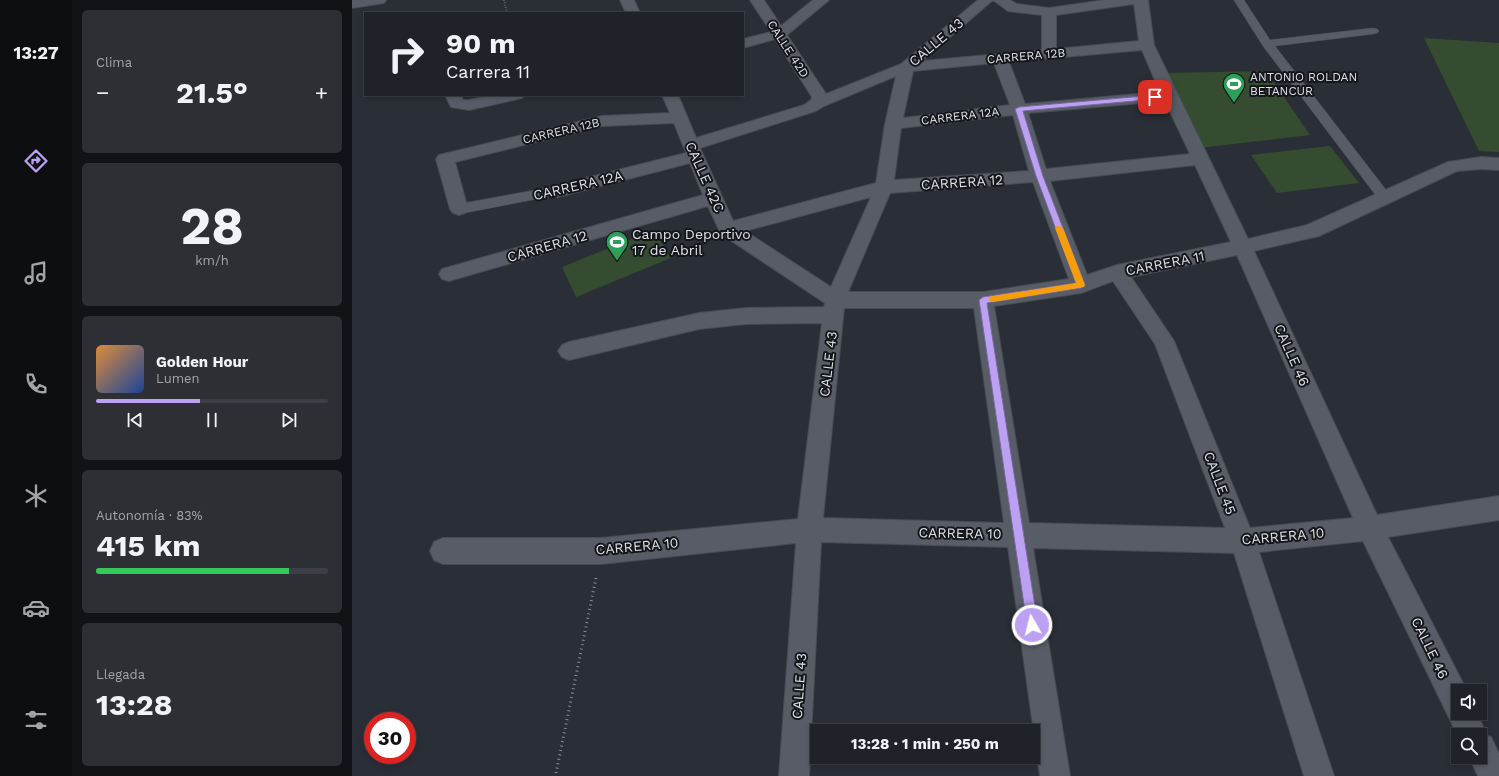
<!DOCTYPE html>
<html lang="es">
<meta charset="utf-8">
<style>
:root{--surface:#202229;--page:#2d2f35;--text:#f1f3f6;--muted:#a2a4a8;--line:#3d3f46;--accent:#bca0f2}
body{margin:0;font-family:"Work Sans",sans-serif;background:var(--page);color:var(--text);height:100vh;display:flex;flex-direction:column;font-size:15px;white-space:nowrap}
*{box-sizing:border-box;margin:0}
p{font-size:13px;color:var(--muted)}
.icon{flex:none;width:22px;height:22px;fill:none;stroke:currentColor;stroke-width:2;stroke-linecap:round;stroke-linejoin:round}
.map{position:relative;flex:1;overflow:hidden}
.sheet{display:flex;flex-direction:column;gap:10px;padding:10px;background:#121317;width:280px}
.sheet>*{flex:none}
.guide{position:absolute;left:12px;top:12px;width:380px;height:84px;border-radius:0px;box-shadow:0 2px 6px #0003,0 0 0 1px var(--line);background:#202229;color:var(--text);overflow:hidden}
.buttons{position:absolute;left:1099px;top:684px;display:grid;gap:8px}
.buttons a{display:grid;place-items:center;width:36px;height:36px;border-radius:0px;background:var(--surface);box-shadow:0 2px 6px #0003,0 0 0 1px var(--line);font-size:20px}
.speed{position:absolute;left:12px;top:712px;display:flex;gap:8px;font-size:20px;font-weight:700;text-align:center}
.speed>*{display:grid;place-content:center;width:52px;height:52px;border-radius:50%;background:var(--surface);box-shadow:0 2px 6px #0003,0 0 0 1px var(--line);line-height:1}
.speed .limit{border:6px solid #d22;background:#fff;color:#111}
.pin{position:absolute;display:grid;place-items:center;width:34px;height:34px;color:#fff;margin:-17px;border-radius:8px;box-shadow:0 2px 6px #0006}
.me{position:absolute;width:44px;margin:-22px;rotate:352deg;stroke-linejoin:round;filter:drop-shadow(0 0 3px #0008)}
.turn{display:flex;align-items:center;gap:14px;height:84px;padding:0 16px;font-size:18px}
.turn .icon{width:52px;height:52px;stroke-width:2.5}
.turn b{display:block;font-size:28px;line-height:34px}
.big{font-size:30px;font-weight:700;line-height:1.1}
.sheet .tile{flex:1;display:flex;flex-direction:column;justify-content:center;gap:6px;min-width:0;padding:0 14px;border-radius:6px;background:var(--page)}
.sheet .dial{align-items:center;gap:0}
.dial b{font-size:52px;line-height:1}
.song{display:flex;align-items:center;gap:12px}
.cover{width:48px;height:48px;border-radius:6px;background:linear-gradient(135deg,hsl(30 70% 55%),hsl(220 70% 35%))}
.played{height:4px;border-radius:2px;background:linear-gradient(90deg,var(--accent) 45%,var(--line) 45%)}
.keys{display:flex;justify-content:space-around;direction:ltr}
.heat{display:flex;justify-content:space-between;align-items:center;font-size:22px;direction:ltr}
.charge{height:6px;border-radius:3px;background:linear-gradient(90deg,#34c759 83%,var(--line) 0)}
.trip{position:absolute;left:458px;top:724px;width:230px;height:40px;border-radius:0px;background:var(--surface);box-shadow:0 2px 6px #0003,0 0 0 1px var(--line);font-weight:700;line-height:40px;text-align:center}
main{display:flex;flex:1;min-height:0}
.tabs{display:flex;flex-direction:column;width:72px;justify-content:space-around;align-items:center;background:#0d0e10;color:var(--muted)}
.tabs .icon{width:28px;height:28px}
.tabs .on{color:var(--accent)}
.tabs b{font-size:18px;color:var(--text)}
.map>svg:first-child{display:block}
</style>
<main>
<nav class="tabs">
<b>13:27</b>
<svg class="icon on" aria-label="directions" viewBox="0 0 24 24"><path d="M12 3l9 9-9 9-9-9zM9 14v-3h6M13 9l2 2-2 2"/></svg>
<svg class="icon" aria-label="music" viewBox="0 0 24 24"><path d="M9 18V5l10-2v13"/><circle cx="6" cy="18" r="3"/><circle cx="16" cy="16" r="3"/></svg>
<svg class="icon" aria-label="phone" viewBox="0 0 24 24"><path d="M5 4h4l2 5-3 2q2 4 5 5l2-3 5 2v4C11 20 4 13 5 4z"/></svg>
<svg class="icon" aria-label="climate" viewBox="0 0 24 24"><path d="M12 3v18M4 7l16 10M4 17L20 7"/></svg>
<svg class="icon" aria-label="car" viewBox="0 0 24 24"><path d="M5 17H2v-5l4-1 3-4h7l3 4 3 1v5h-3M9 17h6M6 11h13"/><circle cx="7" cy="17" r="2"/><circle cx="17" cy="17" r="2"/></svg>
<svg class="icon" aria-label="filters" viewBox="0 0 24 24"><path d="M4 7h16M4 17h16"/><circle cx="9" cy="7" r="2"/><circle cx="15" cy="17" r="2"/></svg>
</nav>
<section class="sheet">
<div class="tile"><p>Clima</p>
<div class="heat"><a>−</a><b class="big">21.5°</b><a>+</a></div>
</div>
<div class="tile dial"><b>28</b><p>km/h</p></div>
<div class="tile">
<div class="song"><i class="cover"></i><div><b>Golden Hour</b><p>Lumen</p></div></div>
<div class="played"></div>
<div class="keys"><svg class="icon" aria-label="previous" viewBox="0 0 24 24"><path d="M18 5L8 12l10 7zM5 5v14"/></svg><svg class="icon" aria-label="pause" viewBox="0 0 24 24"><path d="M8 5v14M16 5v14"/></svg><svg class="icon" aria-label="next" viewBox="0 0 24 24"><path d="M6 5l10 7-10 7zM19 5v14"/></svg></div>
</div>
<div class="tile"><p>Autonomía · 83%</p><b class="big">415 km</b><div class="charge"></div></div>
<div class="tile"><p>Llegada</p><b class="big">13:28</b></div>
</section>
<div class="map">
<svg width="1147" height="776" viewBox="0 0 1147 776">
<rect width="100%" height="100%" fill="#2a2e37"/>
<!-- green -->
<path fill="#354c31" d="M1072,38L1147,43V152L1127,151Z
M914,71L958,135L847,148L814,73Z
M978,146L1007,183L925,193L899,155Z
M302,230L319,258L224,297L210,267Z"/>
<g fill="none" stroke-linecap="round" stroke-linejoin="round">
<!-- pedestrian casing -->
<g stroke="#474b52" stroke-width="1">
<path id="pedestrian" d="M882,0H892L918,40L1021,28L1025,29L1027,31L1025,33L1021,34L923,46L1038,195L1040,198L1038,201L1033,203L1028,201L911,46Z
M206,186L211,188L213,191L211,194L107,214L102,212L100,209L102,206L107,204Z"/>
</g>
<!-- minor casing -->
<g stroke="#474b52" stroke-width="2">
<path id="minor" d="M0,0H34L32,3L0,8Z
M268,0H282L288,13H274Z
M398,0H412L429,26L461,0H477L435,35L474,94L549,64L626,0H641L570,61L690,50V15L656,11L641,0H658L665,4L697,8L753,0H796L802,45L896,239L955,225L1096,162L1129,157L1147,158V170L1129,169L1105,171L967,236L902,251L1025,515L1147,496V520L1036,537L1115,691H1106V713H1125L1135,736L1139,737L1147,754V776H1126L1117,757H1128V735L1106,736L1011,541L907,552L982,776H952L882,553L681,548L718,776H688L656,547L469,542L457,776H427L444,543L249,564H91L82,560L78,551L82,542L91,538H249L446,519L470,323L394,324L347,329L217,360L210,357L206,351L210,345L217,342L347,313L394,308L472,307L473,303L369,234L356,206L97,281L90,279L87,274L90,269L97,267L351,195L338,163L206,197L200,195L197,191L200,187L206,185L334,153L322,123L250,126L103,162L116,209L113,213L107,215L101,213L98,209L84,159L87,155L250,116L318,113L310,95H326L344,138L452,105L459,100L460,97L423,39L391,48V39L419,32ZM782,4L787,41L704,49V15ZM790,50L808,92L673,104L657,62ZM642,63L658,105L551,118L561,71ZM544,76L533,124L524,183L381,221L348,148L464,111L472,106ZM813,101L838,154L694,169L676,113ZM661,115L677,171L542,180L549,128ZM843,165L879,242L765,265L735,275L698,181ZM681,182L717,279L631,292H496L538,193ZM519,197L479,287L393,231ZM885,255L1001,518L898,528L822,341L779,277ZM761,281L803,344L873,528L677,523L642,306L729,293ZM492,308H622L652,523L471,518Z
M93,95H109L111,100H117L141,95H172L170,98L117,110L99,107Z"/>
</g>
<!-- path-far1 -->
<path stroke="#888b92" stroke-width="2" stroke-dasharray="0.5 2" stroke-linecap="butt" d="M152,0L155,13"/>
<!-- path -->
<path stroke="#888b92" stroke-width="3" stroke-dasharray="1 3.5" stroke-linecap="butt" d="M204,773L244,578"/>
<!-- pedestrian -->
<use href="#pedestrian" fill="#575c66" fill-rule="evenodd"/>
<!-- minor -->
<use href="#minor" fill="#575c66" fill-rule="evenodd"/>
</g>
<!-- route -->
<path fill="#bca0f2" stroke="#7a689d" d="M803,95L805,96V99L671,111L691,176L733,285L729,288L635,303L686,625L684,629L680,630L676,629L675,625L627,300L631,297L724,283L684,176L663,109L667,107Z"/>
<!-- slow -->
<path fill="#f59e0b" d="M705,226H707L711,228L733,285L732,287L641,302L638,301L636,299L638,297L641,296L724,283L703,228Z"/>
<!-- icons -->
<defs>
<g id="stadium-pin" transform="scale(1.15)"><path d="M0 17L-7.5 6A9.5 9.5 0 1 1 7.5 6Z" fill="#2e9e5b" stroke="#14161a"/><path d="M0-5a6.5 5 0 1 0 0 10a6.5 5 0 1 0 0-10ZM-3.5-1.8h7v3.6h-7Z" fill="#fff"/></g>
</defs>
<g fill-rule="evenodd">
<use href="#stadium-pin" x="882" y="84"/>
<use href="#stadium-pin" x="265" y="242"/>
</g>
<g text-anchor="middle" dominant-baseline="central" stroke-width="4" stroke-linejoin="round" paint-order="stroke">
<!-- far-street labels -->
<g font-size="12" fill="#dde0e6" stroke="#14161a">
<text transform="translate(436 49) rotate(57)">CALLE 42D</text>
<text transform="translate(674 56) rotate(-5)">CARRERA 12B</text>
<text transform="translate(608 116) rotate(-7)">CARRERA 12A</text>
<text transform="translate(209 131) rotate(-13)">CARRERA 12B</text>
</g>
<!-- far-poi labels -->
<g font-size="12" fill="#dde0e6" stroke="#14161a" text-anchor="start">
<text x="898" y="77">ANTONIO ROLDAN<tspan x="898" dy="14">BETANCUR</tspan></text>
</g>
<!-- street labels -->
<g font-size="14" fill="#dde0e6" stroke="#14161a">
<text transform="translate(584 42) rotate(-40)">CALLE 43</text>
<text transform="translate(353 177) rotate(66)">CALLE 42C</text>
<text transform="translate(610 182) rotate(-4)">CARRERA 12</text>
<text transform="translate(226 185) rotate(-13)">CARRERA 12A</text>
<text transform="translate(195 246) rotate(-16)">CARRERA 12</text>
<text transform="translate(813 263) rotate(-11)">CARRERA 11</text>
<text transform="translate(940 355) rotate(66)">CALLE 46</text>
<text transform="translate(476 364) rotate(-83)">CALLE 43</text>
<text transform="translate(868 483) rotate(69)">CALLE 45</text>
<text transform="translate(608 533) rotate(1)">CARRERA 10</text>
<text transform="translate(931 536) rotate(-5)">CARRERA 10</text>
<text transform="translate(285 546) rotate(-5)">CARRERA 10</text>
<text transform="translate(1078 648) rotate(64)">CALLE 46</text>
<text transform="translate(447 686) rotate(-86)">CALLE 43</text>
</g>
<!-- poi labels -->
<g font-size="14" fill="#dde0e6" stroke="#14161a" text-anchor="start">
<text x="280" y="234">Campo Deportivo<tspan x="280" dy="16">17 de Abril</tspan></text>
</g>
</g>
</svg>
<div class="buttons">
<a><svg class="icon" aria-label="sound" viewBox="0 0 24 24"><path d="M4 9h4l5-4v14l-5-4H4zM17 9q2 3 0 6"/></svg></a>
<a><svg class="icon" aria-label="search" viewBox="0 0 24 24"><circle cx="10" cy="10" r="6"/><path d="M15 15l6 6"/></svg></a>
</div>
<div class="speed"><div class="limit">30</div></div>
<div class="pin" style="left:803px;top:97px;background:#d93025"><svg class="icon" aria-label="arrive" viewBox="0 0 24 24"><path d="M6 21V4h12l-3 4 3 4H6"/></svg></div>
<svg class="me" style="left:680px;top:625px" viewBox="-20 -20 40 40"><circle r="17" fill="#bca0f2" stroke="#fff" stroke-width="3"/><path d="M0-11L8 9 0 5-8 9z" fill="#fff"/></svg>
<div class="trip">13:28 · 1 min · 250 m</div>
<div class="guide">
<div class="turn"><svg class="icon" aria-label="right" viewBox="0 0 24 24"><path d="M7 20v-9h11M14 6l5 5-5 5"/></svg><div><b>90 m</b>Carrera 11</div></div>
</div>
</div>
</main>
